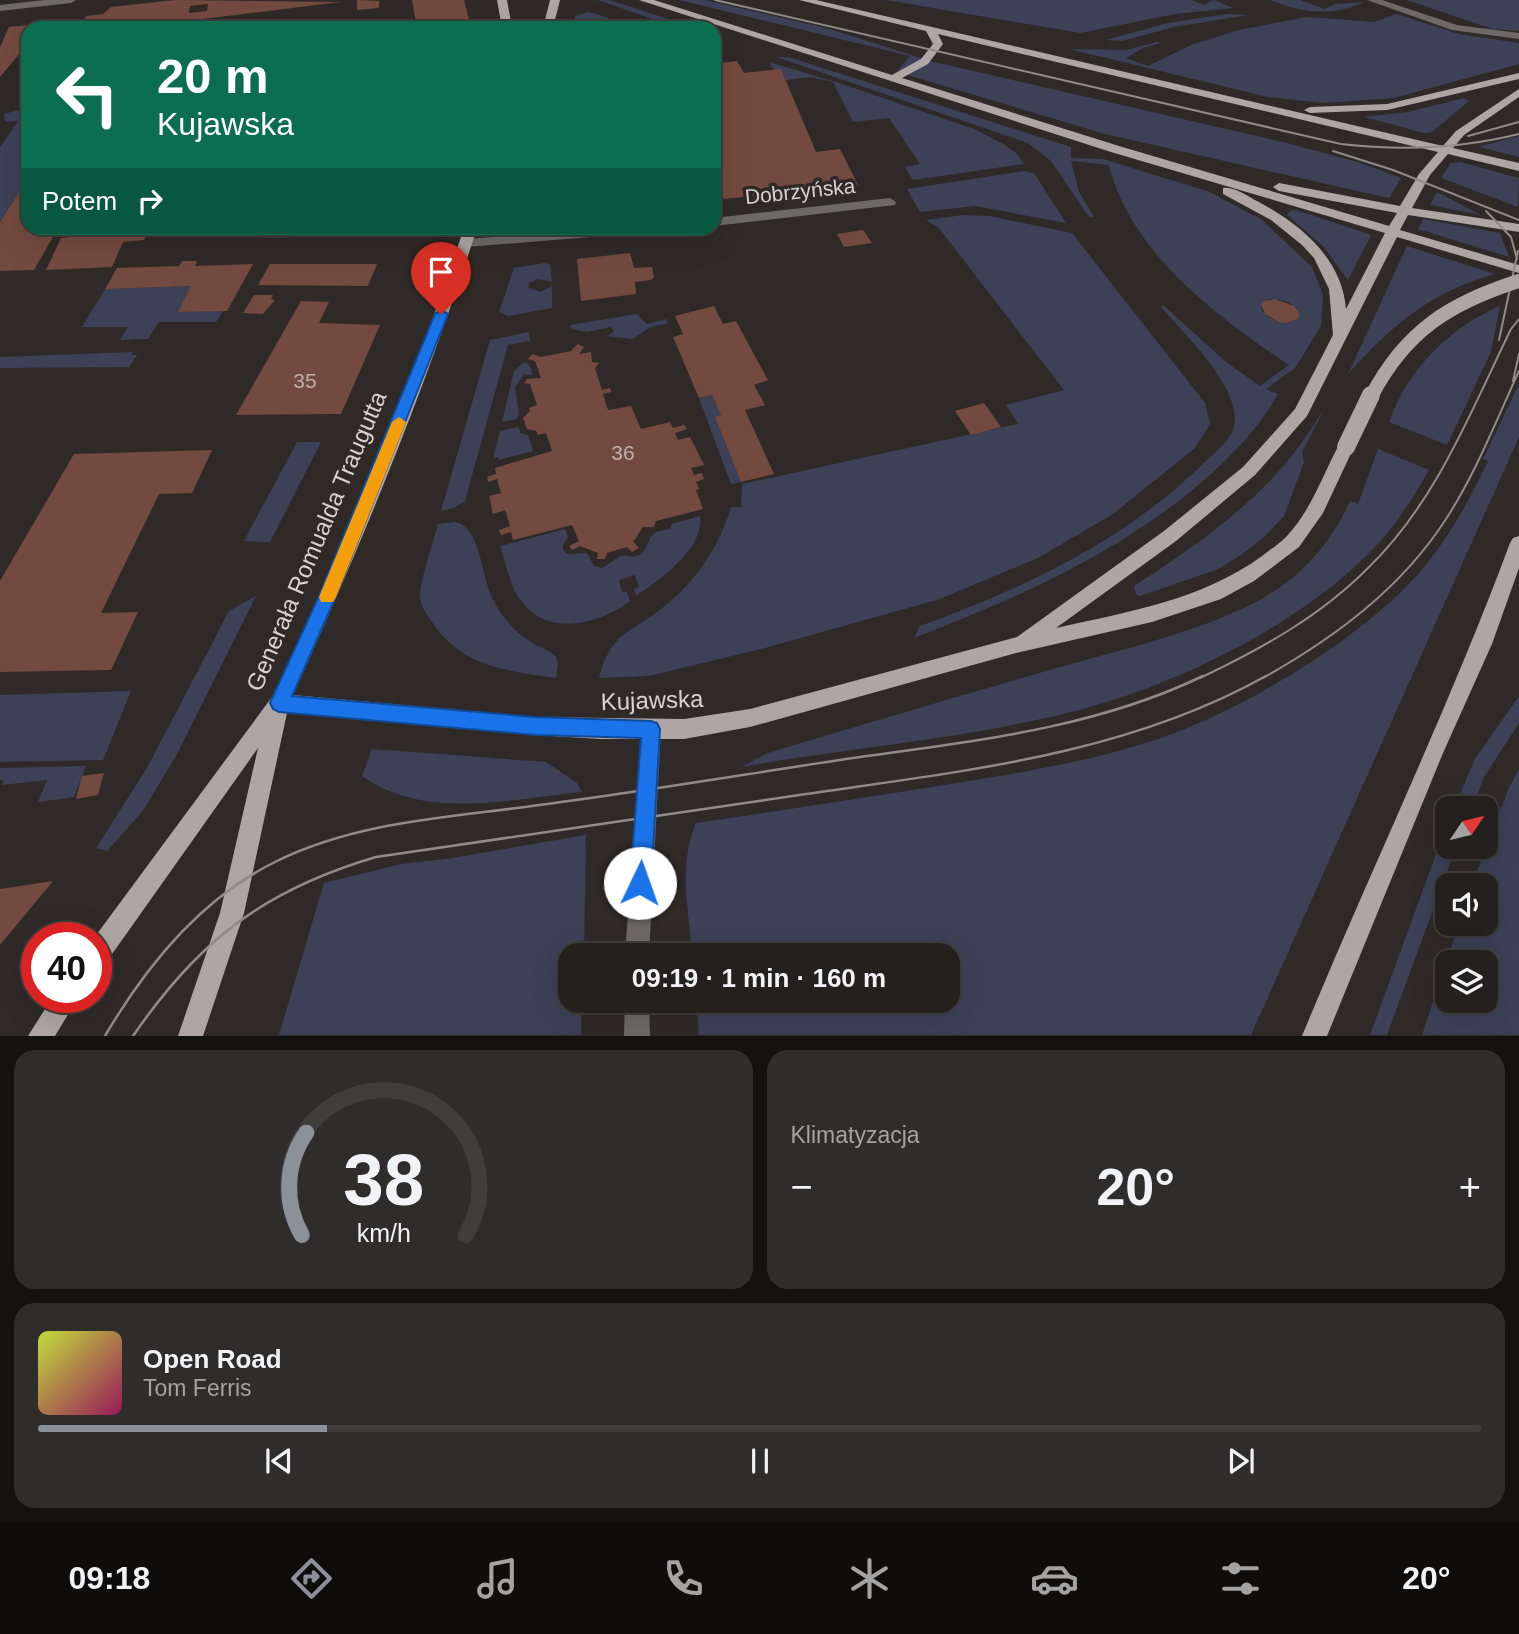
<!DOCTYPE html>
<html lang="pl">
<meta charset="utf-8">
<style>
:root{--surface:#23201e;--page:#2f2d2b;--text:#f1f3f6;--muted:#a3a3a4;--line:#403e3c;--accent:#8c9099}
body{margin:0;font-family:Arial,sans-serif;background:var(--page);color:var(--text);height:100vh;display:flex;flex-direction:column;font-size:26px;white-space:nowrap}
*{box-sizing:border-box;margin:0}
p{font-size:23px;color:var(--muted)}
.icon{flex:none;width:38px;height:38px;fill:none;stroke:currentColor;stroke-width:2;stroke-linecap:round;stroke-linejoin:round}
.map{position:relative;height:1036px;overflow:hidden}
.side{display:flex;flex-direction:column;gap:14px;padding:14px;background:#131210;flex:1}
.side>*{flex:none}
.top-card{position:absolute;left:21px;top:21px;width:700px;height:214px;border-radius:21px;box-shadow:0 7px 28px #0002,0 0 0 2px var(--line);background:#0b6e4f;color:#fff;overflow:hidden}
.needle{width:46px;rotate:55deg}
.fabs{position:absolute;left:1435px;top:796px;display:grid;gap:14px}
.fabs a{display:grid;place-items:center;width:63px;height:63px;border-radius:14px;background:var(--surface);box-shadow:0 7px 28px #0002,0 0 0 2px var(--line);font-size:35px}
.speed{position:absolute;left:21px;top:922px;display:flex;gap:14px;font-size:35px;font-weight:700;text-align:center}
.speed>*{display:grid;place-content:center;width:91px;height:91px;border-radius:50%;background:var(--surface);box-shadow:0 7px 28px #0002,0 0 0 2px var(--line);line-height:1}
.speed .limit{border:10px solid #d22;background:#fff;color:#111}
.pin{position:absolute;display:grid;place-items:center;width:60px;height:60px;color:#fff;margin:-72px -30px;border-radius:50% 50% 50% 0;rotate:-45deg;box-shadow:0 0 7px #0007}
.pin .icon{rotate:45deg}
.me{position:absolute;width:77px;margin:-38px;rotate:3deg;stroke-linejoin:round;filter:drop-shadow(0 0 5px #0008)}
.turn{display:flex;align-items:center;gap:24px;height:147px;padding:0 21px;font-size:32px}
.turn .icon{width:91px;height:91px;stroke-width:2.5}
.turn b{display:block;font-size:49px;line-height:60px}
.then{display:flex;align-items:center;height:66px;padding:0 21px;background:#0003;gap:14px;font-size:26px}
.big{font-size:52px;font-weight:600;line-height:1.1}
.side .card{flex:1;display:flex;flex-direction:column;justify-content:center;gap:10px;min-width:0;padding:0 24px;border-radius:21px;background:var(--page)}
.side .dial{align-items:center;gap:0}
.dial svg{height:182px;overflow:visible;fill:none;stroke:var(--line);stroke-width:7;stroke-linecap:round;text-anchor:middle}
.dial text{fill:var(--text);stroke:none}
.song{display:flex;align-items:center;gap:21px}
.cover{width:84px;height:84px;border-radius:10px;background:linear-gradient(135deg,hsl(70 70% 55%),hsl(330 70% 35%))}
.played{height:7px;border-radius:4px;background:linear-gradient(90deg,var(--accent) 20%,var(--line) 20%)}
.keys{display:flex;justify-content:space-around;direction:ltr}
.heat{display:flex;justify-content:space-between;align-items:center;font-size:38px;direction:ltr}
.side .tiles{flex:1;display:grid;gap:14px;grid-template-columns:1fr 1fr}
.card:last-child{grid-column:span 2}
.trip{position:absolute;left:558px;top:943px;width:402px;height:70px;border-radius:21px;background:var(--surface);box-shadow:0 7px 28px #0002,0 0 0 2px var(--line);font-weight:600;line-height:70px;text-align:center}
.tab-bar{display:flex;height:112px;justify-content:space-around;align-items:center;background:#0e0d0c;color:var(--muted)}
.tab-bar .icon{width:49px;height:49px}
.tab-bar .current{color:var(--accent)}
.tab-bar b{font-size:32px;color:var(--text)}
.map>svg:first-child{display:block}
</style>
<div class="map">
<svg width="1519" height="1036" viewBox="0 0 1519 1036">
<rect width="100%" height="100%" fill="#2f2a28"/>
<!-- green -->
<path fill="#3c4158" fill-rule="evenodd" d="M598,0H609L697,28H678Z
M679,0H705L830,29L930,61L1287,143L1361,163L1401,178L1389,198L1105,134L901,73L898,70L910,56Z
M886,0H1192L1204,5L1214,0L1233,8L1175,14L1080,33Z
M1270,0H1300L1325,9L1335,4L1364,2C1332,17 1302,13 1270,0Z
M1407,0H1519V31L1493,29Z
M588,12L593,13L638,28H574L575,16Z
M1227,14L1249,15L1174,27L1122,41L1106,40L1168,23Z
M1396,14L1459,34L1519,43V64L1394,98L1322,103L1268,97L1069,49L1126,50L1157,42L1161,43L1143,48L1126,58L1148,66L1191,45L1239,30L1307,17L1375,22Z
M776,57H788L1071,147V158L1103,159L1210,192L1262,220L1312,267L1323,295L1321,326L1295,368L1266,389L1278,394C1256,433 1224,464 1190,492C1105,560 1014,599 914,638L920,626C1025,588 1124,541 1204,463C1216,451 1234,439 1235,421C1236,382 1185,335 1161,307L1164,306L1226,362L1260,386L1289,365C1217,317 1130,252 1109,165L1071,161L1079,192L1094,217H1089L1051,161L1028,143ZM1269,299C1282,299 1294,302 1300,314L1298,319C1286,326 1271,321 1262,311L1261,305Z
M769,62L836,82L974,129L1003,144L1016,153L1024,164L913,180L905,167L920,164L889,118L853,122L833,82L810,77L786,80L781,69L774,70Z
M1464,98L1469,101L1432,132L1424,133L1364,117L1408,112Z
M22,109H28V178L0,222V147L18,121L5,122L4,114Z
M1519,136V157L1479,147L1481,146Z
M1460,162L1519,178L1518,207L1441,178L1451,163Z
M1024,171L1034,173L1066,223L975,206L920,212L907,189Z
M1437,192L1481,215L1430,205Z
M1296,210L1371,235L1348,280L1323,246L1287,215L1290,211Z
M964,215L989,216L1072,233L1205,403L1210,424L1195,448L1113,514L1038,558L940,599L765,648L649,676L599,678C612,630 631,634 666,605C697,580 720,545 731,507H741L742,484L1018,424L1006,405L1064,390L938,227L926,220Z
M1423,219L1500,233L1509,257L1418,229Z
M235,228H312L309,234C293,239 246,241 235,228Z
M1407,246L1495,274C1429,293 1393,324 1348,374Z
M544,263L550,264L552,282L538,279L529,283L528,288L540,292L552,286V308L508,316L499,312L514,268Z
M191,286L179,312L223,311L216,322H159L148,339L120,340L128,327H82L105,289Z
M1500,306L1491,352L1447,445L1389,422C1408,369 1449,328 1500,306Z
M637,314L647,324L666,319L668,323L649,328L633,339L606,336L614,332L611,327L587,332L572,329L570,325Z
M529,332L530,341L508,345L465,501L454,508L441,511L490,340Z
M133,352L132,355H137L129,367L0,368V357Z
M524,362L529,364L533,375L524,374L515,387L519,414L516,419L502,422L514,371Z
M1519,384V437L1251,1035H699L696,1001H948V956L692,955C689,912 678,864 696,823C777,811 857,799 938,786C1007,775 1078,764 1146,743C1236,715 1370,636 1429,561C1453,530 1471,497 1488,461L1483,459Z
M712,395L721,415L715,417L741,482L731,484L699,398Z
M1324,410L1302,452L1304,462L1284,516L1264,537L1241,555L1216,570L1140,596L1136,594L1134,586C1189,551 1243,513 1286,463C1300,447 1311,428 1324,410Z
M518,427L521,433L528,435L533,451L499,460L498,457L493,459L500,431Z
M297,442H321L270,542L244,541Z
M1378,449L1429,470C1414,496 1398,522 1378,544C1304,623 1180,684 1075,711C966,739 851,747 741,767L768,753C868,723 968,693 1068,665C1133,646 1204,631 1263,598C1302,576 1332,542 1350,501L1358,504Z
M700,516C705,548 659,580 636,596L634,589L639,587L635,575L619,580L622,592H627L630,601C597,625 546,638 519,598C509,583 506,563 500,546L565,529L568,537L563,545V550L568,554L587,553L594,566L602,568L622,555L633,557L642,554C654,538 644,533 670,529L672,524Z
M455,522C479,525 482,574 490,593C499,614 513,631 532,643C540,648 550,650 556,657L558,664L556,678C507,671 462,667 432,622C427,615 421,606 420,598C419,583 434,540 438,524Z
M256,596L176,756L142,812L107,851L96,848L147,768L229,611Z
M131,691L103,760L0,762V695Z
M1519,696V723L1484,777L1472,808H1454L1475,759Z
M372,749L546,762L577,783L582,792C510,799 425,821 362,776Z
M86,766L74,797L38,802L47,780L2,785L4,780H0V768Z
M1519,769V1035H1422L1459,924H1486V886L1472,885L1508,790ZM1486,962V1001H1447V962Z
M1447,824V847H1456L1387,1035H1370Z
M586,835L584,955L570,956V1001H582L581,1035H279L324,883L402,864L446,859Z"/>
<!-- building -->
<path fill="#734a3f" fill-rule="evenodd" d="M175,0L341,2L145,26L143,28H28V42L21,47H25L0,77V47L9,27L85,19L86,16L103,14L111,7ZM208,4L207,11L189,13L190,6Z
M357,0L379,1V8L357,10Z
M412,0H464L471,28H417Z
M737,61L744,73L781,69L816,152L840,149L858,185L714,200V64Z
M28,178V228H58L34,270L0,271V222Z
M149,228L144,240L123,242L112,267L46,270L61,238Z
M312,228H356L353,235L309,234Z
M863,230L872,243L844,247L837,234Z
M630,253L634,268L652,267L654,277L651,280L635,282L636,294L581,301L577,259Z
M182,261H197L195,266L253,264L227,311L178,312L191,286L105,289L117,268L179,266Z
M270,264H377L368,286L258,285Z
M254,295H273L271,299L275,300L263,314L243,313Z
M1275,299L1294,306L1300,314L1298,319L1287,323L1279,322L1265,314L1261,305L1264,301Z
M301,301L329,302L319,323L380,325L341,414L236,415Z
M714,306L723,324L736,321L768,380L754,385L765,405L745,410L774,474L741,482L715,417L721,415L712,395L699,398L673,337L683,334L675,316Z
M578,344L584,347L579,354L591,352L592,362L599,363L595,368L602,390L610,388L611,392L603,394L608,410L631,406L641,429L670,422L673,428L684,425L687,429L675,433L678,440L690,437L704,465L691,468L694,475L702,473L704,479L696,482L699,489L696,490L703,509L656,521L654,527H643L633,542L639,548L632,552L627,547L607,553L605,559H597L598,553L580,546L572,550L569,546L579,541L572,525L513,540L511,532L501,535L499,530L510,526L505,510L493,514L489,496L501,493L497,479L488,482L487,477L496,474L495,468L552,451L546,433L538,435L536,431L527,429L523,418L530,411L529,408L537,405L530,384L524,383L527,379L541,378L535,361L528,359L532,354L541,357L571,351Z
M984,403L1001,427L971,435L955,411Z
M212,450L192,493L159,494L101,613L138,612L111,670L0,672V581L74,454Z
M104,773L98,795L76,799L82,776Z
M53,881L0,945V889Z"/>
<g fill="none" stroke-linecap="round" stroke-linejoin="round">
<!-- minor -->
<path fill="#6c6968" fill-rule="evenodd" d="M45,0H76L71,3L0,11V5Z
M1367,0H1382L1457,25L1519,33V39L1452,30Z
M890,198L896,202L895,205L714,226V218Z
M610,228H660L653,232L466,247L459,243L466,239Z
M651,719L658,722L661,729L649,956H625L641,729L644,722Z
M625,1001H649L650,1036H624Z"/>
<!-- major -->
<path fill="#ada6a5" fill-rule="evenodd" d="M497,0H507L512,28H502Z
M550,0H560L553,28H543Z
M639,0H654L892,75L921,59L933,44L926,31L799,0H816L1443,146L1456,131L1519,89V97L1464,135L1453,148L1519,163V171L1448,154L1430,175L1412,208L1519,224V232L1408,215L1400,230L1519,265V273L1397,237L1307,416L1255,475L1176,541L1056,628C1127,612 1202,600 1262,556C1270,549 1280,544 1287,536C1312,509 1323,474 1340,443H1352L1354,447L1323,513L1299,547L1254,581L1221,599L1152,622L1016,653L750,727L684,739H600L535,735L287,713L244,913L203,1036H178L220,913L258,748L105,964L96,967V938H94L272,697L314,608L381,447L439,302L464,228H477C426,387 362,543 293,695L535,717L684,719L750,709L1017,637L1164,531L1243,467L1295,409L1333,335L1329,289L1314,258L1302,245L1271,220L1223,194V188C1234,186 1247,196 1257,201C1300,224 1342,258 1346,309L1385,233L1111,152ZM938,34L1438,152L1419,174L1400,206L1279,183L1273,187L1279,191L1397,213L1389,226L1119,146L902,78L928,64L943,44Z
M1519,73V79L1387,110L1310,113L1304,110L1310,107L1387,104Z
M1519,536V568L1492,644L1443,753L1327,1036H1302C1370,871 1448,710 1510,543L1513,538Z
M52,998H78L55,1036H28Z"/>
<!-- tram-far1 -->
<path stroke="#8f8b89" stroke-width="2" d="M715,0L1341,144C1402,151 1459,149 1519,134
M1468,136L1519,122
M1333,151L1393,170L1519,220
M1486,211L1511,237L1517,259
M1499,340L1518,251
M1513,381L1519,354
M1200,678C1261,649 1321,616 1369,567C1436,502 1471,411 1511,329L1519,319
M1263,678C1334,638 1401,589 1446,519C1476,473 1496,421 1519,371"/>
<!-- tram -->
<path stroke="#8f8b89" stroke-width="2.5" d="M105,1036C146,966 200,899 275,862C355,822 445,818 532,806C639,792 746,774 853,758C973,741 1093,729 1203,676
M133,1036C199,940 264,890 376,857C519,836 663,815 806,794C963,771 1125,755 1266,676"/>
<!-- major-bridge-far1 -->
<path stroke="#ada6a5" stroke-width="14" d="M1371,397C1405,331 1450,303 1519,281"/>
<!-- major-bridge -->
<path stroke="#ada6a5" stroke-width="18" d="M1346,447L1371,395"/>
</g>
<!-- route -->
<path fill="#1a73e8" stroke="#114b97" stroke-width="2" d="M441,310L448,314L336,596L292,696L535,717L651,721L657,723L660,729L651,883L648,890L640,893L633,890L630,883L641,738L535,735L279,712L273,709L270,703L319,596L435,314Z"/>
<!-- slow -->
<path fill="#f59e0b" d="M399,417L406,422L336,597L333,602H321L319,597L392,422Z"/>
<g text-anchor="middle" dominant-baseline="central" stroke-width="7" stroke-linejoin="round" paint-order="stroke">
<!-- far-street labels -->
<g font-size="21" fill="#d6d2d1" stroke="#2f2a28">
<text transform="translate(800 191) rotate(-6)">Dobrzyńska</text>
</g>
<!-- number labels -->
<g font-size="21" fill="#bdb0ac">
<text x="305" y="380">35</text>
<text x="623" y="452">36</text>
</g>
<!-- street labels -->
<g font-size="24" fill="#d6d2d1" stroke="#2f2a28">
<text transform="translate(316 541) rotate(-67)">Generała Romualda Traugutta</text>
<text transform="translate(652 700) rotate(-2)">Kujawska</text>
</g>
</g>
</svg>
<div class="fabs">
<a><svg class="needle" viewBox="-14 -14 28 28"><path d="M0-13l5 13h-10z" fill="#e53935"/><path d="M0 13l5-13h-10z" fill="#a3a3a4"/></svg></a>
<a><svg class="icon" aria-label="sound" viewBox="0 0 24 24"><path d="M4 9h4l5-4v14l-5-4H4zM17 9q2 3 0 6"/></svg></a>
<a><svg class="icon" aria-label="layers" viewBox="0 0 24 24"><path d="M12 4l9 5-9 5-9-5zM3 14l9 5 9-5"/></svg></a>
</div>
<div class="speed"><div class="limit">40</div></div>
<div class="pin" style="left:441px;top:314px;background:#d93025"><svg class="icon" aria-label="arrive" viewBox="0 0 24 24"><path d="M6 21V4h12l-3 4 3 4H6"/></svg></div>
<svg class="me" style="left:640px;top:883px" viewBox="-20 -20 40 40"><circle r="19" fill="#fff"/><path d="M0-13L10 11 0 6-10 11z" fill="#1a73e8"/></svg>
<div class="trip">09:19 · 1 min · 160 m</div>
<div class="top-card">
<div class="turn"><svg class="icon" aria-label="left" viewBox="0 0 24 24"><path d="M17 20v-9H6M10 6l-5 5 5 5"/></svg><div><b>20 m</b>Kujawska</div></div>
<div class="then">Potem<svg class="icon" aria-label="right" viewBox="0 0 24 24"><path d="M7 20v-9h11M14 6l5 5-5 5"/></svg></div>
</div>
</div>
<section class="side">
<div class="tiles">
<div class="card dial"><svg viewBox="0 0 100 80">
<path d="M14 69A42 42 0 1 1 86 69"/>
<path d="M14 69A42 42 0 0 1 16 24" stroke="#8c9099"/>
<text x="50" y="56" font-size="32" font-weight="700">38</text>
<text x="50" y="72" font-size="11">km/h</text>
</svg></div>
<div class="card"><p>Klimatyzacja</p>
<div class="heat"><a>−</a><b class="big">20°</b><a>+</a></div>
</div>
<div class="card">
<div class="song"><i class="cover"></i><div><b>Open Road</b><p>Tom Ferris</p></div></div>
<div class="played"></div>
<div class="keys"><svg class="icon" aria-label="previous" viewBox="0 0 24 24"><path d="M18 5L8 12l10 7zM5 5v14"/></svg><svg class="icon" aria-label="pause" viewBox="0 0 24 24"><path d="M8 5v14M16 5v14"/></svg><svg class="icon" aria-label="next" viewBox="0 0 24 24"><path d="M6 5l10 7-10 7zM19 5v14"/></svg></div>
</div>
</div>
</section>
<nav class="tab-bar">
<b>09:18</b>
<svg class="icon current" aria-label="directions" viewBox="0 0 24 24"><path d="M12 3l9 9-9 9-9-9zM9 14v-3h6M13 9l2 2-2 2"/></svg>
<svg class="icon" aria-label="music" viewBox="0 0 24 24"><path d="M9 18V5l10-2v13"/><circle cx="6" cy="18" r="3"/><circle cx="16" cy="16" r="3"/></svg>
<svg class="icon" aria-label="phone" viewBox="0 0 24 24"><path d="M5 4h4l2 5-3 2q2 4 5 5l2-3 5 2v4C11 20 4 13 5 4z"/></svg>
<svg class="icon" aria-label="climate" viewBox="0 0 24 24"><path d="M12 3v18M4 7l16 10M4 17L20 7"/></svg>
<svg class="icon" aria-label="car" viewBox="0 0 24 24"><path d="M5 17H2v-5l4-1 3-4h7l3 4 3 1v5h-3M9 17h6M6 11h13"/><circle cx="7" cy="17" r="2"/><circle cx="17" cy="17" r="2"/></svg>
<svg class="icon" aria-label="filters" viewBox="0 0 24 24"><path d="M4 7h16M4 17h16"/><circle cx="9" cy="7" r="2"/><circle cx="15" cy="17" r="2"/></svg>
<b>20°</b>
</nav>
